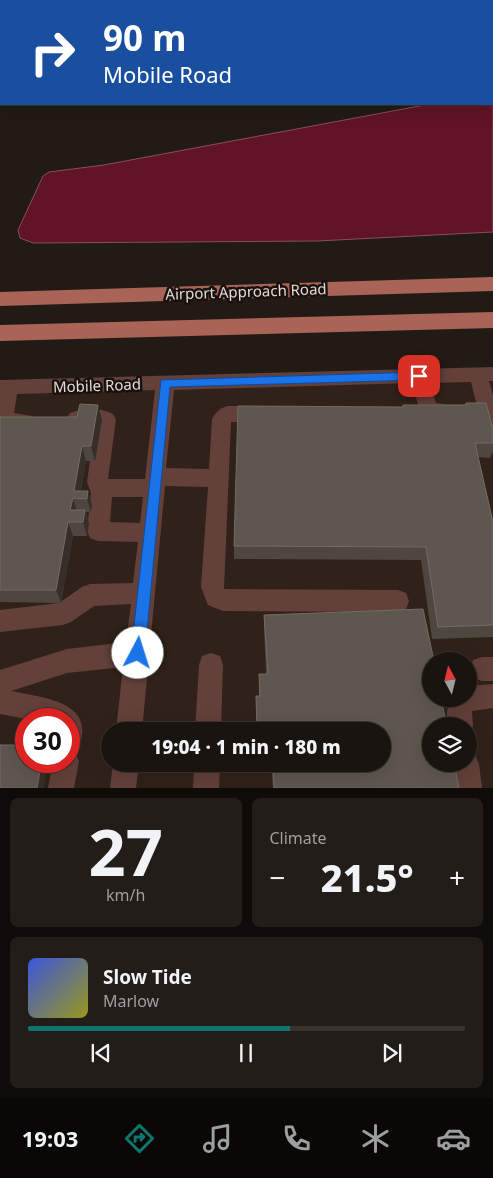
<!DOCTYPE html>
<meta charset="utf-8">
<style>
:root{--surface:#1a1410;--page:#231d19;--text:#f1f3f6;--muted:#9f9e9f;--line:#383330;--accent:#0f766e}
body{margin:0;font-family:"Noto Sans",sans-serif;background:var(--page);color:var(--text);height:100vh;display:flex;flex-direction:column;font-size:19px;white-space:nowrap}
*{box-sizing:border-box;margin:0}
p{font-size:16px;color:var(--muted)}
.icon{flex:none;width:28px;height:28px;fill:none;stroke:currentColor;stroke-width:2;stroke-linecap:round;stroke-linejoin:round}
.map{position:relative;height:788px;overflow:hidden}
.side{display:flex;flex-direction:column;gap:10px;padding:10px;background:#0e0b09;flex:1}
.side>*{flex:none}
.hud{position:absolute;left:0px;top:0px;width:494px;height:105px;box-shadow:0 5px 20px #0002,0 0 0 1px var(--line);background:#1a4fa0;color:#fff;overflow:hidden}
.needle{width:32px;rotate:353deg}
.tools{position:absolute;left:422px;top:652px;display:grid;gap:10px}
.tools a{display:grid;place-items:center;width:55px;height:55px;border-radius:50%;background:var(--surface);box-shadow:0 5px 20px #0002,0 0 0 1px var(--line);font-size:25px}
.speed{position:absolute;left:15px;top:708px;display:flex;gap:10px;font-size:25px;font-weight:700;text-align:center}
.speed>*{display:grid;place-content:center;width:65px;height:65px;border-radius:50%;background:var(--surface);box-shadow:0 5px 20px #0002,0 0 0 1px var(--line);line-height:1}
.speed .limit{border:8px solid #d22;background:#fff;color:#111}
.pin{position:absolute;display:grid;place-items:center;width:42px;height:42px;color:#fff;margin:-21px;border-radius:10px;box-shadow:0 2px 8px #0006}
.me{position:absolute;width:55px;margin:-28px;rotate:5deg;stroke-linejoin:round;filter:drop-shadow(0 0 4px #0008)}
.turn{display:flex;align-items:center;gap:18px;height:105px;padding:0 20px;font-size:22px}
.turn .icon{width:65px;height:65px;stroke-width:2.5}
.turn b{display:block;font-size:35px;line-height:42px}
.big{font-size:38px;font-weight:800;line-height:1.1}
.side .widget{flex:1;display:flex;flex-direction:column;justify-content:center;gap:8px;min-width:0;padding:0 18px;border-radius:8px;background:var(--page)}
.side .dial{align-items:center;gap:0}
.dial b{font-size:65px;line-height:1}
.song{display:flex;align-items:center;gap:15px}
.cover{width:60px;height:60px;border-radius:8px;background:linear-gradient(135deg,hsl(230 70% 55%),hsl(60 70% 35%))}
.played{height:5px;border-radius:2px;background:linear-gradient(90deg,var(--accent) 60%,var(--line) 60%)}
.keys{display:flex;justify-content:space-around;direction:ltr}
.heat{display:flex;justify-content:space-between;align-items:center;font-size:28px;direction:ltr}
.side .tiles{flex:1;display:grid;gap:10px;grid-template-columns:1fr 1fr}
.widget:last-child{grid-column:span 2}
.trip{position:absolute;left:101px;top:722px;width:290px;height:50px;border-radius:25px;background:var(--surface);box-shadow:0 5px 20px #0002,0 0 0 1px var(--line);font-weight:800;line-height:50px;text-align:center}
.dock{display:flex;height:80px;justify-content:space-around;align-items:center;background:#0a0806;color:var(--muted)}
.dock .icon{width:35px;height:35px}
.dock .selected{color:var(--accent)}
.dock b{font-size:22px;color:var(--text)}
.map>svg:first-child{display:block}
</style>
<div class="map">
<svg width="493" height="788" viewBox="0 0 493 788">
<rect width="100%" height="100%" fill="#221a15"/>
<!-- built -->
<path fill="#30221a" fill-rule="evenodd" d="M493,376V788H0V389ZM431,661H469V699H431ZM26,719H69V761H26ZM431,726H469V764H431ZM110,731H382V764H110Z"/>
<!-- water -->
<path fill="#611327" stroke="#874f5c" d="M493,99V232L317,241L33,243L20,238L18,230L43,176L49,172L104,165L430,104H492Z"/>
<g fill="none" stroke-linecap="round" stroke-linejoin="round">
<!-- minor -->
<path fill="#63403a" fill-rule="evenodd" d="M0,95H1V103H0Z
M493,367V381H489L493,395V438L486,436L483,430L471,382L430,383L436,403L454,406L457,411L454,416L447,419L421,415L412,383L174,390L166,468L209,469L212,419L215,414L220,409L227,406H261L268,409L271,414L268,419L261,422H231L224,589L398,590L406,593L409,601L406,609L398,612L223,611L208,605L201,587L208,487L165,486L142,731H116L123,667L67,673L11,691C44,698 98,701 78,750L75,752L79,761L74,788H48L53,761H69V719H26L0,714V670L67,649L126,642L131,604L94,606L71,622L63,625L0,632V610L59,603L82,587L90,584L133,583L138,542L98,541L90,538L87,531L91,493L87,482L95,425L77,426L70,423L67,418L70,413C83,408 100,407 113,414L116,419L108,479H145L155,390L17,394L14,413L32,416L35,421L32,426C22,430 10,430 0,427V380ZM112,497H143L140,523L110,522Z
M211,653L220,656L223,665L221,731H195L199,665L202,656Z
M482,657H493V681H482L473,678L470,669L473,660Z
M493,684V708L472,711L473,726L469,735V726H447V711L451,699H469V686Z
M469,752L475,755L479,764L482,788H456L453,764H469Z
M113,764H139L136,788H110Z
M194,764H220L219,788H193Z"/>
<!-- major -->
<path fill="#a96357" fill-rule="evenodd" d="M493,277V291L0,306V292Z
M493,312V328L0,341V325Z"/>
</g>
<!-- wall -->
<path fill="#4e473f" d="M466,403L493,429V451L490,458L478,457L493,522V637L432,639L421,560L234,559V546L403,407V405H465Z
M0,417L102,420L95,461H86L81,491L92,505L91,512H86L89,524L87,536H73L61,603L0,602Z
M264,615L459,788H273L271,764H382V731H256V696H259V674H266L264,627Z"/>
<!-- shaded-wall -->
<path fill="#362e28" d="M0,66H1V78H0Z
M98,405L102,420L95,461L91,446Z
M82,446L86,461L80,498L74,491Z
M88,491L92,505L91,512L87,499Z
M73,498L77,512L70,510Z
M85,510L89,524L87,536L83,522Z
M68,522L73,536L61,603L56,590Z
M42,761H48L44,788H37Z"/>
<!-- building -->
<path fill="#5e5750" stroke="#726c65" d="M0,0H427L429,1H1V66H0Z
M466,403H486L493,429V443H475L493,522V625L438,627L426,547L234,546L238,406L403,407V405H466Z
M80,404L98,405L91,446H82L74,491H88L87,499L73,498L70,510H85L83,522H68L56,590H0V417H77Z
M423,609L434,661H431V699H441L447,726H431V764H454L459,788H274L273,764H382V731H257L256,696H260L259,674H268L264,615Z
M0,745H26V761H42L37,788H0Z"/>
<!-- route -->
<path fill="#1a73e8" stroke="#114b97" d="M419,372L424,376L419,380L170,387L145,653L143,658L138,660L133,658L131,653L161,380Z"/>
<g text-anchor="middle" dominant-baseline="central" stroke-width="5" stroke-linejoin="round" paint-order="stroke">
<!-- street labels -->
<g font-size="15" fill="#e1dbd8" stroke="#19110c">
<text transform="translate(246 291) rotate(-2)">Airport Approach Road</text>
<text transform="translate(97 385) rotate(-2)">Mobile Road</text>
</g>
</g>
</svg>
<div class="tools">
<a><svg class="needle" viewBox="-14 -14 28 28"><path d="M0-13l5 13h-10z" fill="#e53935"/><path d="M0 13l5-13h-10z" fill="#9f9e9f"/></svg></a>
<a><svg class="icon" aria-label="layers" viewBox="0 0 24 24"><path d="M12 4l9 5-9 5-9-5zM3 14l9 5 9-5"/></svg></a>
</div>
<div class="speed"><div class="limit">30</div></div>
<div class="pin" style="left:419px;top:376px;background:#d93025"><svg class="icon" aria-label="arrive" viewBox="0 0 24 24"><path d="M6 21V4h12l-3 4 3 4H6"/></svg></div>
<svg class="me" style="left:138px;top:653px" viewBox="-20 -20 40 40"><circle r="19" fill="#fff"/><path d="M0-13L10 11 0 6-10 11z" fill="#1a73e8"/></svg>
<div class="trip">19:04 · 1 min · 180 m</div>
<div class="hud">
<div class="turn"><svg class="icon" aria-label="right" viewBox="0 0 24 24"><path d="M7 20v-9h11M14 6l5 5-5 5"/></svg><div><b>90 m</b>Mobile Road</div></div>
</div>
</div>
<section class="side">
<div class="tiles">
<div class="widget dial"><b>27</b><p>km/h</p></div>
<div class="widget"><p>Climate</p>
<div class="heat"><a>−</a><b class="big">21.5°</b><a>+</a></div>
</div>
<div class="widget">
<div class="song"><i class="cover"></i><div><b>Slow Tide</b><p>Marlow</p></div></div>
<div class="played"></div>
<div class="keys"><svg class="icon" aria-label="previous" viewBox="0 0 24 24"><path d="M18 5L8 12l10 7zM5 5v14"/></svg><svg class="icon" aria-label="pause" viewBox="0 0 24 24"><path d="M8 5v14M16 5v14"/></svg><svg class="icon" aria-label="next" viewBox="0 0 24 24"><path d="M6 5l10 7-10 7zM19 5v14"/></svg></div>
</div>
</div>
</section>
<nav class="dock">
<b>19:03</b>
<svg class="icon selected" aria-label="directions" viewBox="0 0 24 24"><path d="M12 3l9 9-9 9-9-9zM9 14v-3h6M13 9l2 2-2 2"/></svg>
<svg class="icon" aria-label="music" viewBox="0 0 24 24"><path d="M9 18V5l10-2v13"/><circle cx="6" cy="18" r="3"/><circle cx="16" cy="16" r="3"/></svg>
<svg class="icon" aria-label="phone" viewBox="0 0 24 24"><path d="M5 4h4l2 5-3 2q2 4 5 5l2-3 5 2v4C11 20 4 13 5 4z"/></svg>
<svg class="icon" aria-label="climate" viewBox="0 0 24 24"><path d="M12 3v18M4 7l16 10M4 17L20 7"/></svg>
<svg class="icon" aria-label="car" viewBox="0 0 24 24"><path d="M5 17H2v-5l4-1 3-4h7l3 4 3 1v5h-3M9 17h6M6 11h13"/><circle cx="7" cy="17" r="2"/><circle cx="17" cy="17" r="2"/></svg>
</nav>
